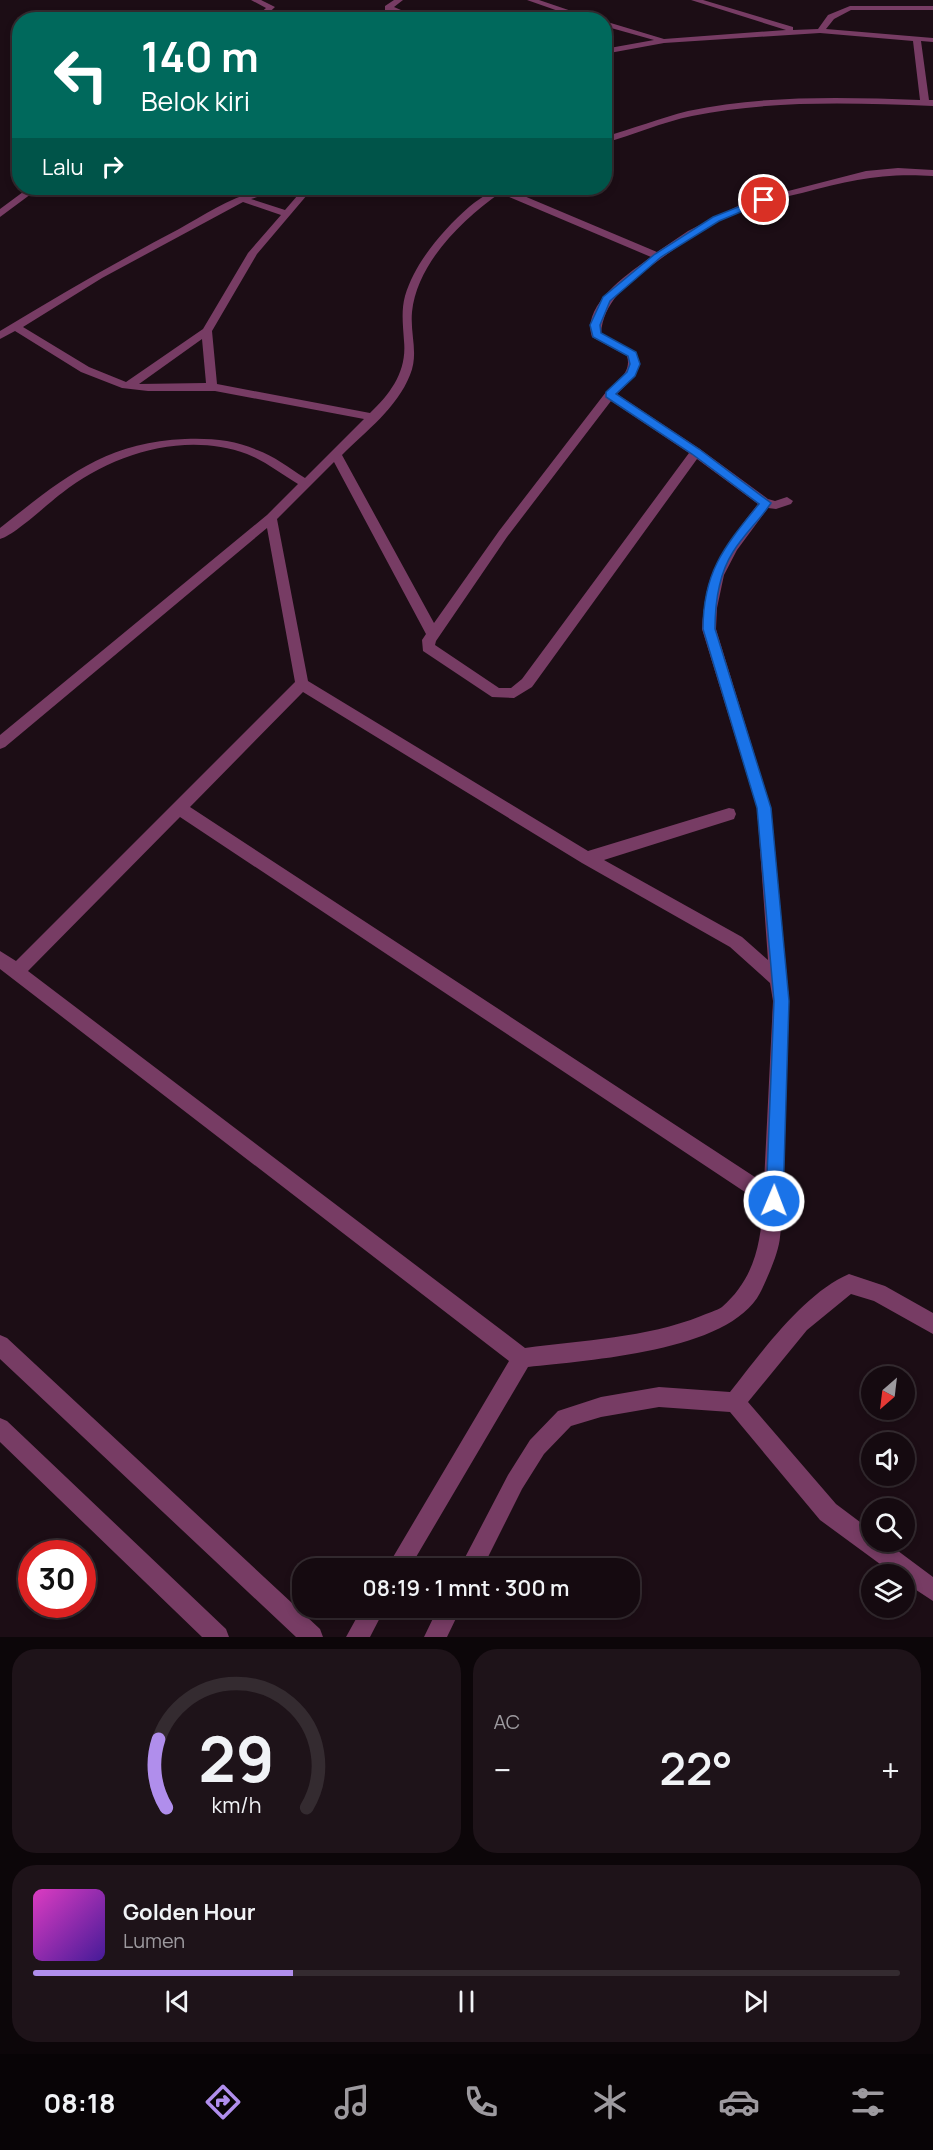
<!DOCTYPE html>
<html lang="id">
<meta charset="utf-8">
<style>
:root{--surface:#150a10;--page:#1e1319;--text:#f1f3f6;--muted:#9d9a9f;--line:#342b30;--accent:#b08eec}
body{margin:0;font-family:Manrope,sans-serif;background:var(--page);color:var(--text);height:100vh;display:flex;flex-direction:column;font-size:22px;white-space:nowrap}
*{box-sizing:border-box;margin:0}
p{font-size:20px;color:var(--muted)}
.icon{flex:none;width:33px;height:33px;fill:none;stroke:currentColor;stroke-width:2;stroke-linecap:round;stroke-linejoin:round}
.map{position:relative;height:1637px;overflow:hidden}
.sheet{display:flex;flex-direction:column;gap:12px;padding:12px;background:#0c0609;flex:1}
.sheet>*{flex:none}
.top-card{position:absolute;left:12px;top:12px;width:600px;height:183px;border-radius:24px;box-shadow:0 3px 9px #0003,0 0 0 2px var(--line);background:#00695c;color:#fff;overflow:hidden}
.needle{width:39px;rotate:208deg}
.tools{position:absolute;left:861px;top:1366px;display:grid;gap:12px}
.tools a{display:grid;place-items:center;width:54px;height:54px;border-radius:50%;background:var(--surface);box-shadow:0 3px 9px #0003,0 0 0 2px var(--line);font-size:30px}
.speed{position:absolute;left:18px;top:1540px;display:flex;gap:12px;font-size:30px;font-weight:700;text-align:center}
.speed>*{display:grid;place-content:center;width:78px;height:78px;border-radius:50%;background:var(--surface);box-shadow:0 3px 9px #0003,0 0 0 2px var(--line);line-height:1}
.speed .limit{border:9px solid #d22;background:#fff;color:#111}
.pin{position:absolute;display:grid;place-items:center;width:51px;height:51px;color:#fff;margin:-26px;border:3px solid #fff;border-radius:50%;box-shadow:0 2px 6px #0007}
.me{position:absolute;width:66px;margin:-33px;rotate:1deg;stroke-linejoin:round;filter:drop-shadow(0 0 4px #0008)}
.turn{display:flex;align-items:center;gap:21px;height:126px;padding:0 30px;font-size:27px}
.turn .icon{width:78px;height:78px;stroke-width:2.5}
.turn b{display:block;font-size:42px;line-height:51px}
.then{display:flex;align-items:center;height:57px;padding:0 30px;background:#0003;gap:12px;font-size:22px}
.big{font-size:45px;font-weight:600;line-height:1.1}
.sheet .widget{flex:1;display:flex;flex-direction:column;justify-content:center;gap:9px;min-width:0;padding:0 21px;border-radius:24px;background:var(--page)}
.sheet .dial{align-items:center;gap:0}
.dial svg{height:156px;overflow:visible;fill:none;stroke:var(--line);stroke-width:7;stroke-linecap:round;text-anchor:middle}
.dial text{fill:var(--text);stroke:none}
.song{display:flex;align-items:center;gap:18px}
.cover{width:72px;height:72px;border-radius:9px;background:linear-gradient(135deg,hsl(310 70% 55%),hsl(260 70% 35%))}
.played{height:6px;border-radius:3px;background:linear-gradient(90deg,var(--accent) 30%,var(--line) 30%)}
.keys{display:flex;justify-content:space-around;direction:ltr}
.heat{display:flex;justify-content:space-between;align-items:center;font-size:33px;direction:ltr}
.sheet .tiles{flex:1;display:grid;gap:12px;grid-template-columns:1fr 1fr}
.widget:last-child{grid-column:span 2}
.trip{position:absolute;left:292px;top:1558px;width:348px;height:60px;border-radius:24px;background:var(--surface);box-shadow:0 3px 9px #0003,0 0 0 2px var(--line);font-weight:600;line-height:60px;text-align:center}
.tab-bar{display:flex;height:96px;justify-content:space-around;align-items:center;background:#080406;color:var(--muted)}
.tab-bar .icon{width:42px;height:42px}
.tab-bar .selected{color:var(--accent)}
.tab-bar b{font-size:27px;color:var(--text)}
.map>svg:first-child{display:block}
</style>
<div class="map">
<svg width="933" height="1637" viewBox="0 0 933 1637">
<rect width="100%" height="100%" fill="#1c0d15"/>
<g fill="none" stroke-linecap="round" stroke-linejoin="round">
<!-- minor -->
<path fill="#773c64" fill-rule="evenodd" d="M251,0H261L275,7L261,20H252L266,8Z
M394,0H403L394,7L424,20H412L385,10V6Z
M527,0H539L598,20H584Z
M691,0H703L793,27V30L818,29L828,15L850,6H933V10H851L834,19L826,29L933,38V42L921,41L929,100H933V106C853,103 771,100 692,116C662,122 634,135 604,143V137C632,129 660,118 688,111C763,95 844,97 920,100L913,41L820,33L664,43L604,54V49L654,40L604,26V21L664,39L786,30Z
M898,168L933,170V176C881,173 852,180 802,193C786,197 769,200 753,206C716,219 682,243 651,266C627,284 603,302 601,334L636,352L640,364L635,376L617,394L700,449L768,499L775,501L787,497L793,501L791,504L776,509L768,508L737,550L724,575L717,608L716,629L771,808L789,1001L782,1196L784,1201C779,1213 782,1225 780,1237C779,1252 767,1279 760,1293C729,1352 588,1360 528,1367L409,1569H386L509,1361L0,969V951L16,961L295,682L267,528L5,747L0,749V735L267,515L298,484C281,474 265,461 247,454C184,431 112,454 62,493C47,504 15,535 0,539V528C61,480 104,442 185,439C210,438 235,440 257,450C274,456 289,468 305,478L364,419L215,391H148L122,388L81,372L15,331L0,339V331C58,296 118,261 179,229C210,212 244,188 280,188L279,190L251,199L285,210L304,188H313L257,254L212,331L217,384L370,413C391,393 407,371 404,341C403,325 401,311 405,296C415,262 443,230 469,207C477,200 487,195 494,188H505L657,252L688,231L746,202L866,171ZM500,193L651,257C629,273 581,305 592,337L627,356C632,372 617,382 606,392L499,531L434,623L342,455C366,431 397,408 410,375C419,353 410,335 412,312C417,263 462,220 500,193ZM243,202L281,215L248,253L203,329L126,382L89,367L23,327L102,278ZM202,339L206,383L139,384ZM611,401L689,453L522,679L511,688H499L435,645L436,641L507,537ZM697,459L758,504C725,545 705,575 702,629L757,808L768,960L742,937L604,860L734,819L736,814L734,809L729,808L588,851L308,681L277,519L334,462L426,634L422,640L423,651L492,697L514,698L532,687ZM303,692L582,863L730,947L770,983L773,1001L764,1183L190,807ZM180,817L763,1204C761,1244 754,1279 722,1307C716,1311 707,1313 701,1316C646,1338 583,1340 525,1348L28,971Z
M23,192L31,194L0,217V209Z
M849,1274L885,1286L933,1313V1334L874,1301L851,1294L807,1330L748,1402L836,1504L872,1531V1542H886L933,1577V1601L904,1582V1575H895L820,1520L730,1412L659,1407L601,1417L571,1426L544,1454L522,1489L482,1569H459L508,1475L530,1440L558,1411L601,1397L659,1387L730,1392C760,1354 804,1293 849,1274Z
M0,1335L7,1338L320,1629L323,1637H296L0,1359Z
M0,1418L7,1421L226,1629L229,1637H202L0,1442Z
M362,1608H385L370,1637H346Z
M438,1608H461L447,1637H424Z"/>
</g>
<!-- route -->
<path fill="#1a73e8" stroke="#114b97" stroke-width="1.5" d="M761,198L769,200L719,221L661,257L610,301L600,325L601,333L636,352L640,364L635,376L616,394L699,449L771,503C760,520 744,534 733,552C719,574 715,603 715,629L771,808L789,1001L783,1201L780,1207L774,1209L769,1207L766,1201L774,1001L757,808L703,629C703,571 725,546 759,504L692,454L606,397V392L627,372L630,364L628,356L593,337L590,325L603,297L655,254L713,217Z"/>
</svg>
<div class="tools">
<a><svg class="needle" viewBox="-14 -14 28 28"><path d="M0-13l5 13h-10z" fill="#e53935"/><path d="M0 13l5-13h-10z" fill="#9d9a9f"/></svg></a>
<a><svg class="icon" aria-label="sound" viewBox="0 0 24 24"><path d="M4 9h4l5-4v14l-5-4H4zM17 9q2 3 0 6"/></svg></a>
<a><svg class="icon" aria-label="search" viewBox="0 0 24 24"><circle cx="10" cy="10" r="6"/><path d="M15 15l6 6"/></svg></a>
<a><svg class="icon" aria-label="layers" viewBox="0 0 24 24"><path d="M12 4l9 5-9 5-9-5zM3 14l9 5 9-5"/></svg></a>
</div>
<div class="speed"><div class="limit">30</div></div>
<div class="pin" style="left:764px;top:200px;background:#d93025"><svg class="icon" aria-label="arrive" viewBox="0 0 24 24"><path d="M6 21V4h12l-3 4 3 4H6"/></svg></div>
<svg class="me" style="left:774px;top:1201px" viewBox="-20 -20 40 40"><circle r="17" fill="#1a73e8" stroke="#fff" stroke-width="3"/><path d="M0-11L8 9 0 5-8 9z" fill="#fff"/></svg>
<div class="trip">08:19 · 1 mnt · 300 m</div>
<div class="top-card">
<div class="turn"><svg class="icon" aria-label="left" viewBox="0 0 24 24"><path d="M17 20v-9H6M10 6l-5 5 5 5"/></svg><div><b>140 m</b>Belok kiri</div></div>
<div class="then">Lalu<svg class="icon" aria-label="right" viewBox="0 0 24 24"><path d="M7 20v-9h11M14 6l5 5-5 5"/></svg></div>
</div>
</div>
<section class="sheet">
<div class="tiles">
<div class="widget dial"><svg viewBox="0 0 100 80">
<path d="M14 69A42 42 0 1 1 86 69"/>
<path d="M14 69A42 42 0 0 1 10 34" stroke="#b08eec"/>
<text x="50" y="56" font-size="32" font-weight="700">29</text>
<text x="50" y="72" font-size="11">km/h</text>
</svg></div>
<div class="widget"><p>AC</p>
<div class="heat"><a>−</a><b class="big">22°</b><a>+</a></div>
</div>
<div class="widget">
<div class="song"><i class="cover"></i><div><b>Golden Hour</b><p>Lumen</p></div></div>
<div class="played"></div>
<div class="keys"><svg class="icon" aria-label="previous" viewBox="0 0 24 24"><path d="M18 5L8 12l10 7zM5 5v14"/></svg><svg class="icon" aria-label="pause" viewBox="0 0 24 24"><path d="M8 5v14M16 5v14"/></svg><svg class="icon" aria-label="next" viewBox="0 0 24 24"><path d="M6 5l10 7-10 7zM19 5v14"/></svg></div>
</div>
</div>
</section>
<nav class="tab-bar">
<b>08:18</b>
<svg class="icon selected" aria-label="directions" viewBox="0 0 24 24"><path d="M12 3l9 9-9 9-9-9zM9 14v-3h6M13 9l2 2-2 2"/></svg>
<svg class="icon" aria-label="music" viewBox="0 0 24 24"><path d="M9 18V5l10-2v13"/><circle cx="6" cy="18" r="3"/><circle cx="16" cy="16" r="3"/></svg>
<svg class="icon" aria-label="phone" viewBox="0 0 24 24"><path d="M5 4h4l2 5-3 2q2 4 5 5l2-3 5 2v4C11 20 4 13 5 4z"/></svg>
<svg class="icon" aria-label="climate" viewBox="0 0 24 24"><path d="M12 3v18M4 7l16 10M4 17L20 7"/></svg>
<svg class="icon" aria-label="car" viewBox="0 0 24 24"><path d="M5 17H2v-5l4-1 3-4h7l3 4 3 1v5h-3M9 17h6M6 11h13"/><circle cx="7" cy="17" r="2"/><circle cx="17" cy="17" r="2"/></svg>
<svg class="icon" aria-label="filters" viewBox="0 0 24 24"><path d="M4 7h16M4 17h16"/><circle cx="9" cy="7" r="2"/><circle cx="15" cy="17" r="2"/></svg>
</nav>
